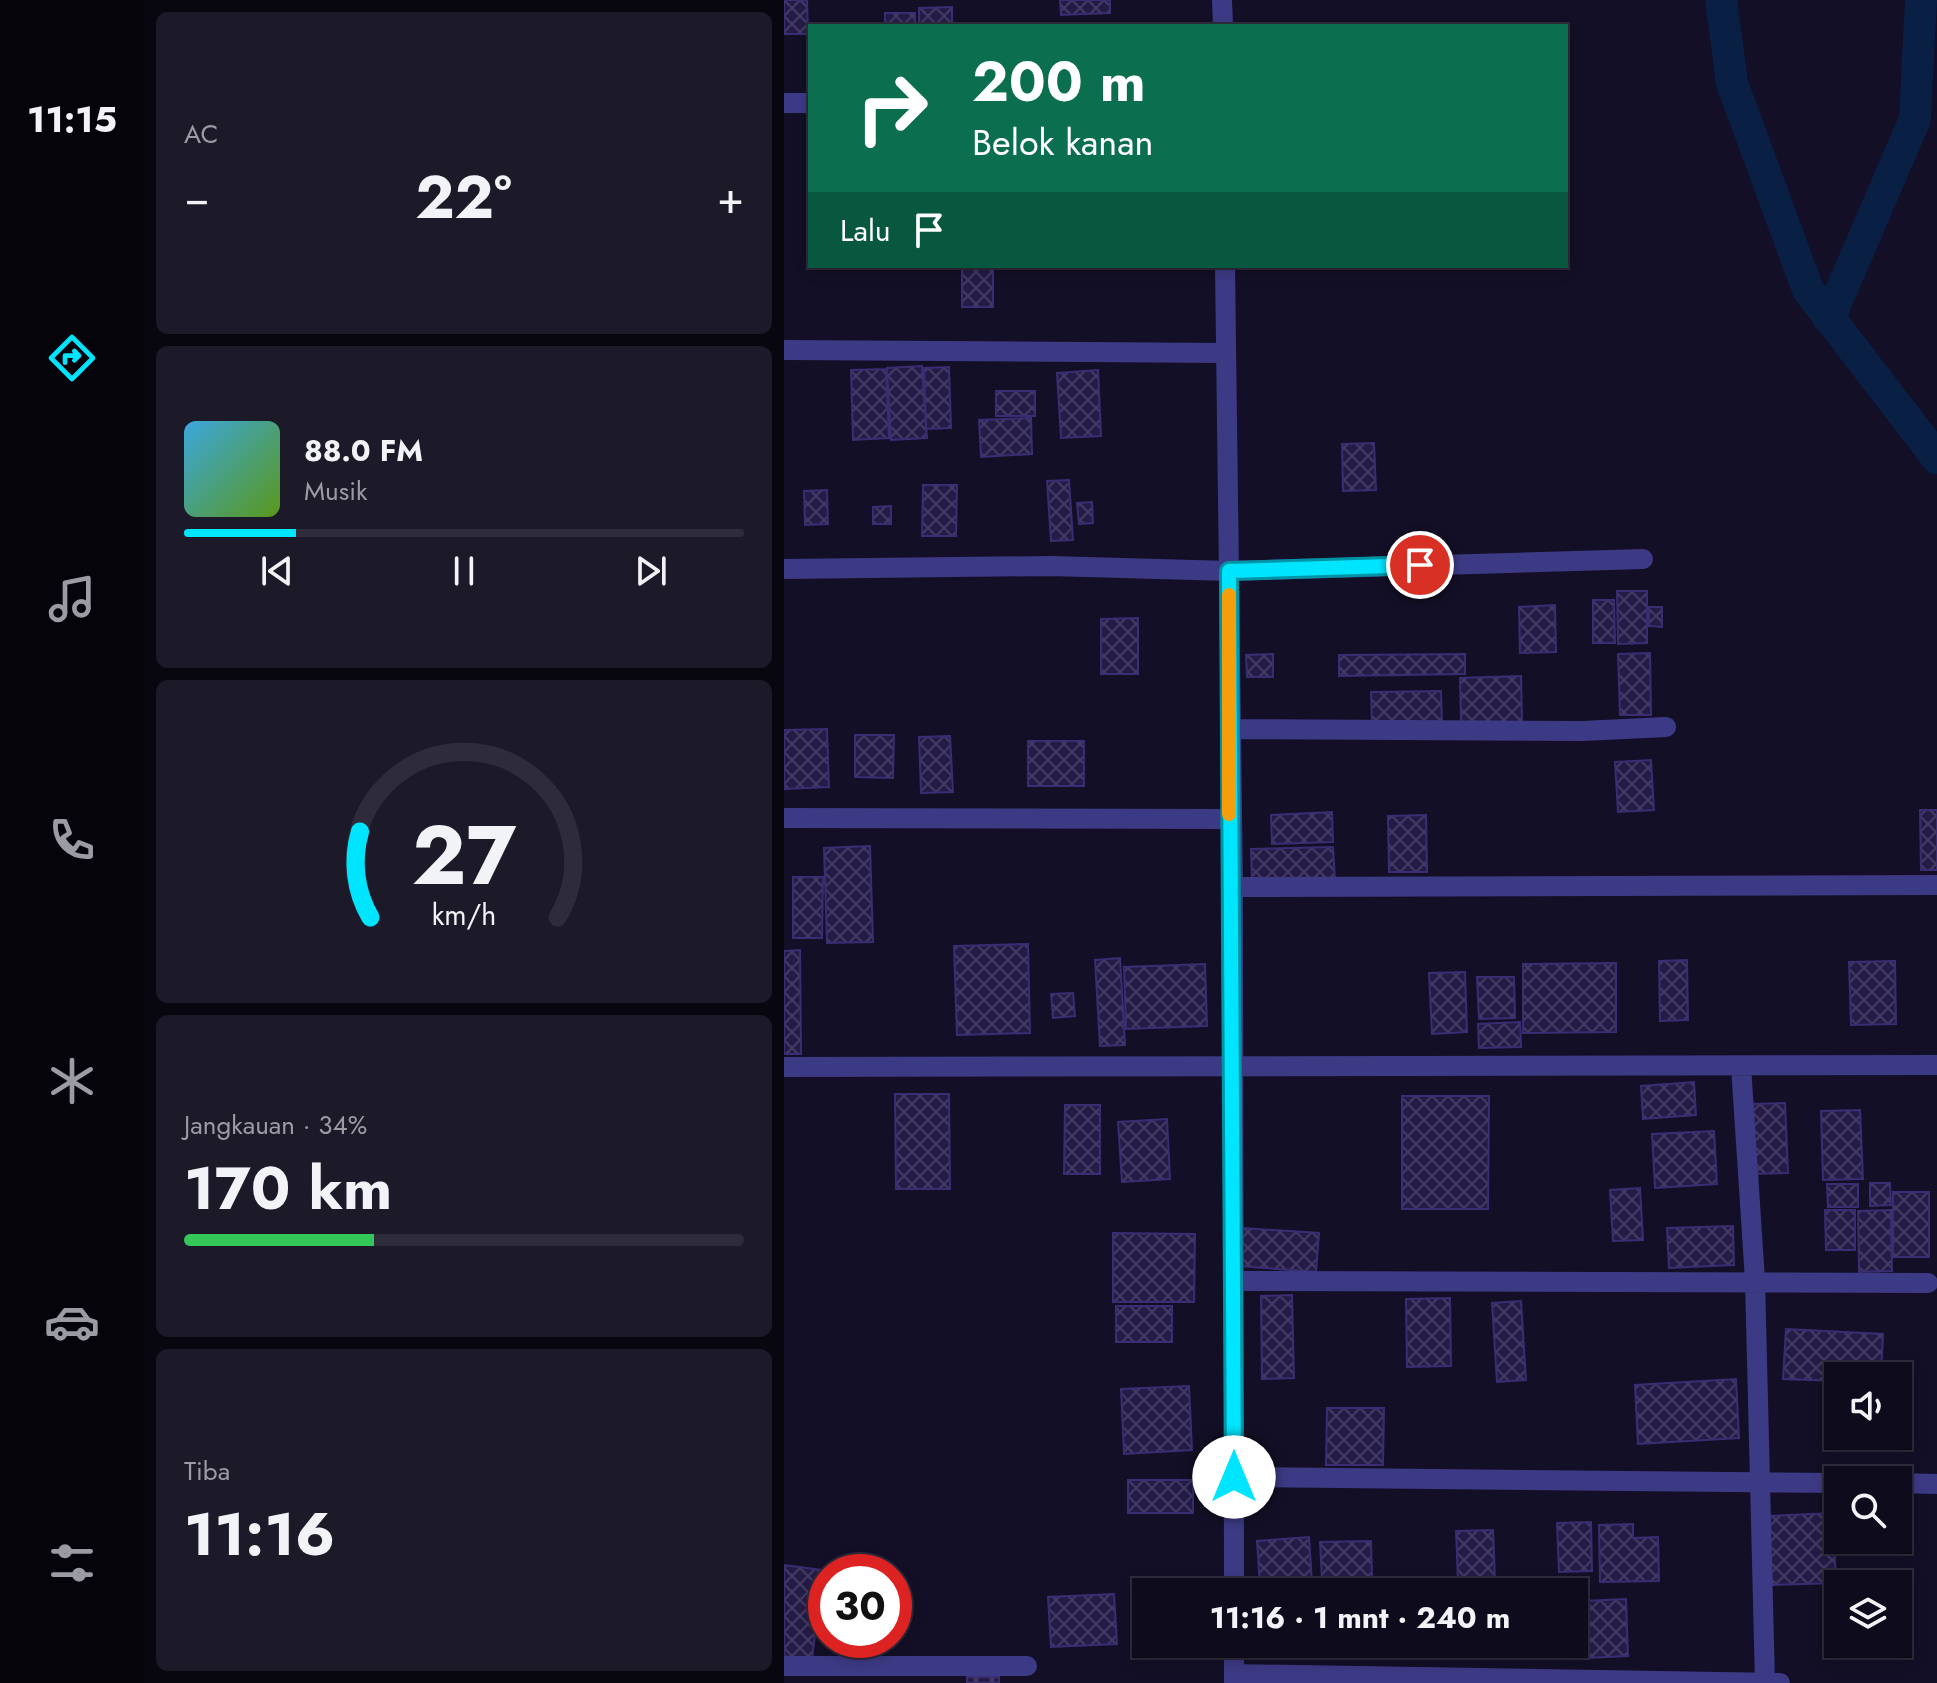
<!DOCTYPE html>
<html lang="id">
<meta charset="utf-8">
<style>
:root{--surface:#0e0b1c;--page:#1c1929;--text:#f1f3f6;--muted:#9b9ba3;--line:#2e2b3b;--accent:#00e5ff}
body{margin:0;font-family:Jost,sans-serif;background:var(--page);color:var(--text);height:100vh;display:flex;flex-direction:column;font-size:30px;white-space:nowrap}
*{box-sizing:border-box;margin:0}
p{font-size:26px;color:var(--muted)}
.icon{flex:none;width:44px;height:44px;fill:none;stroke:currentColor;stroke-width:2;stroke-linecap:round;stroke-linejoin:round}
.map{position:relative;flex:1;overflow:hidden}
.side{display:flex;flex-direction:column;gap:12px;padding:12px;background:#08060f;width:640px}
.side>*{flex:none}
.top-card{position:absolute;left:24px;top:24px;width:760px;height:244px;border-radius:0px;box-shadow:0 4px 12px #0003,0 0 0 2px var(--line);background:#0b6e4f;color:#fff;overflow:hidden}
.tools{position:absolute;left:1040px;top:1362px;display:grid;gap:16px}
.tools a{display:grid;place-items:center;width:88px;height:88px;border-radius:0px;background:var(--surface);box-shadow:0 4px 12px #0003,0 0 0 2px var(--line);font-size:40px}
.speed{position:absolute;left:24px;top:1554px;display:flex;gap:16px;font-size:40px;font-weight:700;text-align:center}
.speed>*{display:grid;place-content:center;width:104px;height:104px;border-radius:50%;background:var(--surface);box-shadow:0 4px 12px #0003,0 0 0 2px var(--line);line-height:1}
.speed .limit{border:12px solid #d22;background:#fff;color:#111}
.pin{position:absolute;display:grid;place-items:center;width:68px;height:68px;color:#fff;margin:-34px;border:4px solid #fff;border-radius:50%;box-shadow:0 2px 8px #0007}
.me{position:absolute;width:88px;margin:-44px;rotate:0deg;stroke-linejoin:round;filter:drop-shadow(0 0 6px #0008)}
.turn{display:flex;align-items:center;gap:28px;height:168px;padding:0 32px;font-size:36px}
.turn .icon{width:104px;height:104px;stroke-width:2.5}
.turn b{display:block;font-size:56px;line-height:68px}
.then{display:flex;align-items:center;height:76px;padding:0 32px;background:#0003;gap:16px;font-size:30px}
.big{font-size:60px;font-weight:700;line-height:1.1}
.side .tile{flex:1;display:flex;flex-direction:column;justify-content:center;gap:12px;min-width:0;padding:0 28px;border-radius:12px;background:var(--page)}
.side .dial{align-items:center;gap:0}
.dial svg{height:208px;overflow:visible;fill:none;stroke:var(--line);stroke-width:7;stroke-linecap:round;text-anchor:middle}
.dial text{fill:var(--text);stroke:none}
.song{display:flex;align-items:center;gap:24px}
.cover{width:96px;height:96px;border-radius:12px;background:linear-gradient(135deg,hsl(200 70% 55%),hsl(90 70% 35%))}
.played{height:8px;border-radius:4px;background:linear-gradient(90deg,var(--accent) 20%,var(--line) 20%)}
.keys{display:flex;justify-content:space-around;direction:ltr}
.heat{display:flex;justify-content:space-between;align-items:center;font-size:44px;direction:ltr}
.charge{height:12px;border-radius:6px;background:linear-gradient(90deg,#34c759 34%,var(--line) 0)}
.trip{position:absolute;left:348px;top:1578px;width:456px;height:80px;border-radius:0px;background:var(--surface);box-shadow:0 4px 12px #0003,0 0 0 2px var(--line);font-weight:700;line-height:80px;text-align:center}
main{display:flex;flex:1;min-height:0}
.dock{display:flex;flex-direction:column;width:144px;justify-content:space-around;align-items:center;background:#06040b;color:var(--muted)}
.dock .icon{width:56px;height:56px}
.dock .current{color:var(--accent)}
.dock b{font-size:36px;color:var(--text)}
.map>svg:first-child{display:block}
</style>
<main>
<nav class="dock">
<b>11:15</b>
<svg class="icon current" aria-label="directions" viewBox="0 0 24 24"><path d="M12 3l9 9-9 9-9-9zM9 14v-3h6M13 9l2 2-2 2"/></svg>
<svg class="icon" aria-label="music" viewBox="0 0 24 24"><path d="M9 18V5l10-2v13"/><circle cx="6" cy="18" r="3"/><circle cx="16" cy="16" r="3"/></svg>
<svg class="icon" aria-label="phone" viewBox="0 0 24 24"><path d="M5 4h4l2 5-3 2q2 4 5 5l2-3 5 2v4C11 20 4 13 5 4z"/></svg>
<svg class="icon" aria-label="climate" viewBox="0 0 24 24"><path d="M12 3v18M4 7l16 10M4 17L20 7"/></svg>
<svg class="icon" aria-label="car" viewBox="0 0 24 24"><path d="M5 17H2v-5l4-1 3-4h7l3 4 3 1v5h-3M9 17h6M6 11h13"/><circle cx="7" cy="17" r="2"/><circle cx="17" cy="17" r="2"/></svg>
<svg class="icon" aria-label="filters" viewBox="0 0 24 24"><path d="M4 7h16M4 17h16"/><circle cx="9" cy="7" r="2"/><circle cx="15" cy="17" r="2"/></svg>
</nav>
<section class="side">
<div class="tile"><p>AC</p>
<div class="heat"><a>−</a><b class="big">22°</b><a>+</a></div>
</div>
<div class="tile">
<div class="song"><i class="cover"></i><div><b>88.0 FM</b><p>Musik</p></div></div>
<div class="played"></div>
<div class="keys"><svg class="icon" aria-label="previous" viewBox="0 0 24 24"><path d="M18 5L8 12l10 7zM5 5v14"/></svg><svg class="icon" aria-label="pause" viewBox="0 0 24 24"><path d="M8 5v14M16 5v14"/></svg><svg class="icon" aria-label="next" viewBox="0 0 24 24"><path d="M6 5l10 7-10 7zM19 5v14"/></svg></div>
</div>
<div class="tile dial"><svg viewBox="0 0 100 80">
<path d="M14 69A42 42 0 1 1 86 69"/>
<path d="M14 69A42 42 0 0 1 10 36" stroke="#00e5ff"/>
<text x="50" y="56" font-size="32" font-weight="700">27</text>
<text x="50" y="72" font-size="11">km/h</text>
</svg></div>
<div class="tile"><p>Jangkauan · 34%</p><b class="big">170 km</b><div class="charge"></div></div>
<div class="tile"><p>Tiba</p><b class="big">11:16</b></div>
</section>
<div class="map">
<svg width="1153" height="1683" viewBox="0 0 1153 1683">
<defs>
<pattern id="building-cross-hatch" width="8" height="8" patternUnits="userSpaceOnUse" patternTransform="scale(2)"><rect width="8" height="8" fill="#241b47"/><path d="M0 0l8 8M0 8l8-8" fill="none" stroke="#433b63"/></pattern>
</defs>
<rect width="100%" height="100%" fill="#130f26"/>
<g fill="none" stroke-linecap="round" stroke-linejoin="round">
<!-- canal -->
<path stroke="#0a1f44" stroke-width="32" d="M937,0L948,83L1024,290L1153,458
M1045,319L1131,119L1137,0"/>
</g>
<!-- building -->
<path fill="url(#building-cross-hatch)" stroke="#3b2d73" stroke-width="2" d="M0,0H23L24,34H0Z
M276,0H326V13L277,15Z
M168,7V26H135V8Z
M101,13H131V26H101Z
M178,266H209V307H178Z
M138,366L143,438L107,440L103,368Z
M165,367L167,428L142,429L140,368Z
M102,369L105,438L69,440L67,370Z
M314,370L317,436L277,438L273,373Z
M212,391H251V416H212Z
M247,418L248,454L197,457L195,420Z
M590,443L592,490L559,491L558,444Z
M285,480L289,540L267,541L263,481Z
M139,485H173L172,536H138Z
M43,490L44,524L21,525L20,491Z
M308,502L309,523L295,524L293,503Z
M107,506V524H89V507Z
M833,591H863V643L834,644Z
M809,600H830L831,643H809Z
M771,605L772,652L736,653L735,607Z
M865,607H878V627L865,626Z
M354,618V674H317V619Z
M866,653L867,715H836L834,654Z
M489,654V677H463L462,655Z
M681,654V674L555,676V655Z
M737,676L738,722L677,723L676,678Z
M657,691L658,725L588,727L587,692Z
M43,729L45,787L0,789V730Z
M71,735H110L109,778L71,777Z
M166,736L169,792L137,793L135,737Z
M244,741H300V786H244Z
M867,760L870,810L834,812L831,762Z
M1136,810H1153V870H1137Z
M548,812L549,842L488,844L487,815Z
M642,815L643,872H605L604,816Z
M86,846L89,942L43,943L40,848Z
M549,847L551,880L468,883L467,849Z
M9,877H39L38,938H9Z
M244,944L246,1033L173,1035L170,946Z
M16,950L17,1054H0V951Z
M336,958L341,1045L316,1046L311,960Z
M903,960L904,1020L876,1021L875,961Z
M1111,961L1112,1024L1067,1025L1065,962Z
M832,963V1032L739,1033V964Z
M421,964L423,1026L342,1029L340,967Z
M681,972L683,1032L648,1034L645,973Z
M693,977H730L731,1018L695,1019Z
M289,993L291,1016L269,1018L267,994Z
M736,1022L737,1047L695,1048L694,1024Z
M910,1082L912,1115L859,1119L857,1086Z
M111,1094H165L166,1189H112Z
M618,1096H705L704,1209H618Z
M1001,1103L1004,1173L966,1174L963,1104Z
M281,1105H316V1174H280Z
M1076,1110L1079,1179L1039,1180L1037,1111Z
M383,1119L386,1179L338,1182L334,1122Z
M930,1131L933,1184L871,1188L868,1134Z
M1086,1183H1106L1107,1205L1086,1206Z
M1043,1184H1074V1207H1044Z
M856,1188L859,1240L829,1241L826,1190Z
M1109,1192H1145V1257H1109Z
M1041,1210H1071V1250H1042Z
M1107,1210L1108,1271L1075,1272L1074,1211Z
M949,1226L950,1265L885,1268L883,1228Z
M458,1228L535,1233L532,1272L455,1266Z
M329,1233L411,1234L410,1302H329Z
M508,1295L510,1378L478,1379L477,1296Z
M666,1298L667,1366L623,1367L622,1299Z
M737,1301L742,1380L713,1382L708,1303Z
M332,1306H388V1342H332Z
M1002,1329L1099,1334L1097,1376H1054V1381L999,1379Z
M952,1379L955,1438L854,1444L851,1385Z
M405,1386L408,1450L340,1454L337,1389Z
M543,1408H600L599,1465H542Z
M344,1480H409V1513H344Z
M1049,1513L1052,1583L988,1585L985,1516Z
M807,1522L808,1571L775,1572L773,1523Z
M849,1524V1538L874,1537L875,1581L816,1582L815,1525Z
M709,1530L711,1580L674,1581L672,1531Z
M525,1537L528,1583L476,1586L473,1541Z
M587,1541L588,1577L538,1579L536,1542Z
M0,1565L39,1570L28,1659L0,1656Z
M330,1594L333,1644L267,1647L264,1597Z
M842,1599L844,1656L801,1658L799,1601Z
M640,1644H672V1653L641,1655Z
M183,1677H215V1683H183Z"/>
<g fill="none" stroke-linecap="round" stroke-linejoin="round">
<!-- minor -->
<path stroke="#3d3a85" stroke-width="20" d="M438,0L439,26
M0,103H26
M441,266L449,887L450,1592
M0,350L440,353
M0,569L266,566L445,571L859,559
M446,729L798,731L882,727
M0,818L445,819
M449,887L1153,885
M957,1066L971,1280L981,1683
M0,1067L1153,1065
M451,1281L1144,1283
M450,1477L1054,1483
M1114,1483L1153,1484
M450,1644V1683
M0,1666H243
M450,1674L996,1683"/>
</g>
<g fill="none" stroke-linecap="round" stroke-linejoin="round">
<!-- route casing -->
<g stroke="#0095a6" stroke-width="20">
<path id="route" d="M450,1477L445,571L636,565"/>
</g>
<!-- route -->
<use href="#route" stroke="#00e5ff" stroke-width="14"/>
<!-- slow -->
<path stroke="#f59e0b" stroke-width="14" d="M445,595V814"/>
</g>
</svg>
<div class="tools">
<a><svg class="icon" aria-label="sound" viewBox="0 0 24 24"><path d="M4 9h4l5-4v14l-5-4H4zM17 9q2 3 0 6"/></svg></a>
<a><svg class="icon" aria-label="search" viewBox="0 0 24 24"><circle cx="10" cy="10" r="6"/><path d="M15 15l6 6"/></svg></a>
<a><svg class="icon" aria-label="layers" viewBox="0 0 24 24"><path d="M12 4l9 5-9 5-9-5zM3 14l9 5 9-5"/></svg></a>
</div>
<div class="speed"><div class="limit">30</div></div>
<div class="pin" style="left:636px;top:565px;background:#d93025"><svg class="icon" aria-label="arrive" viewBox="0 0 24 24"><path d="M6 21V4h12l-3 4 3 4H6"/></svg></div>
<svg class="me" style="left:450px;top:1477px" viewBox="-20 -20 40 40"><circle r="19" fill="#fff"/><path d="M0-13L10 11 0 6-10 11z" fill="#00e5ff"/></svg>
<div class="trip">11:16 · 1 mnt · 240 m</div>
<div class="top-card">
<div class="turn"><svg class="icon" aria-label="right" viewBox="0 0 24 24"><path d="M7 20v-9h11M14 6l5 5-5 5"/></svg><div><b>200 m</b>Belok kanan</div></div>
<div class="then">Lalu<svg class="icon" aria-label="arrive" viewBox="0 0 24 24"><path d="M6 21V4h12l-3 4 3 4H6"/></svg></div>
</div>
</div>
</main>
